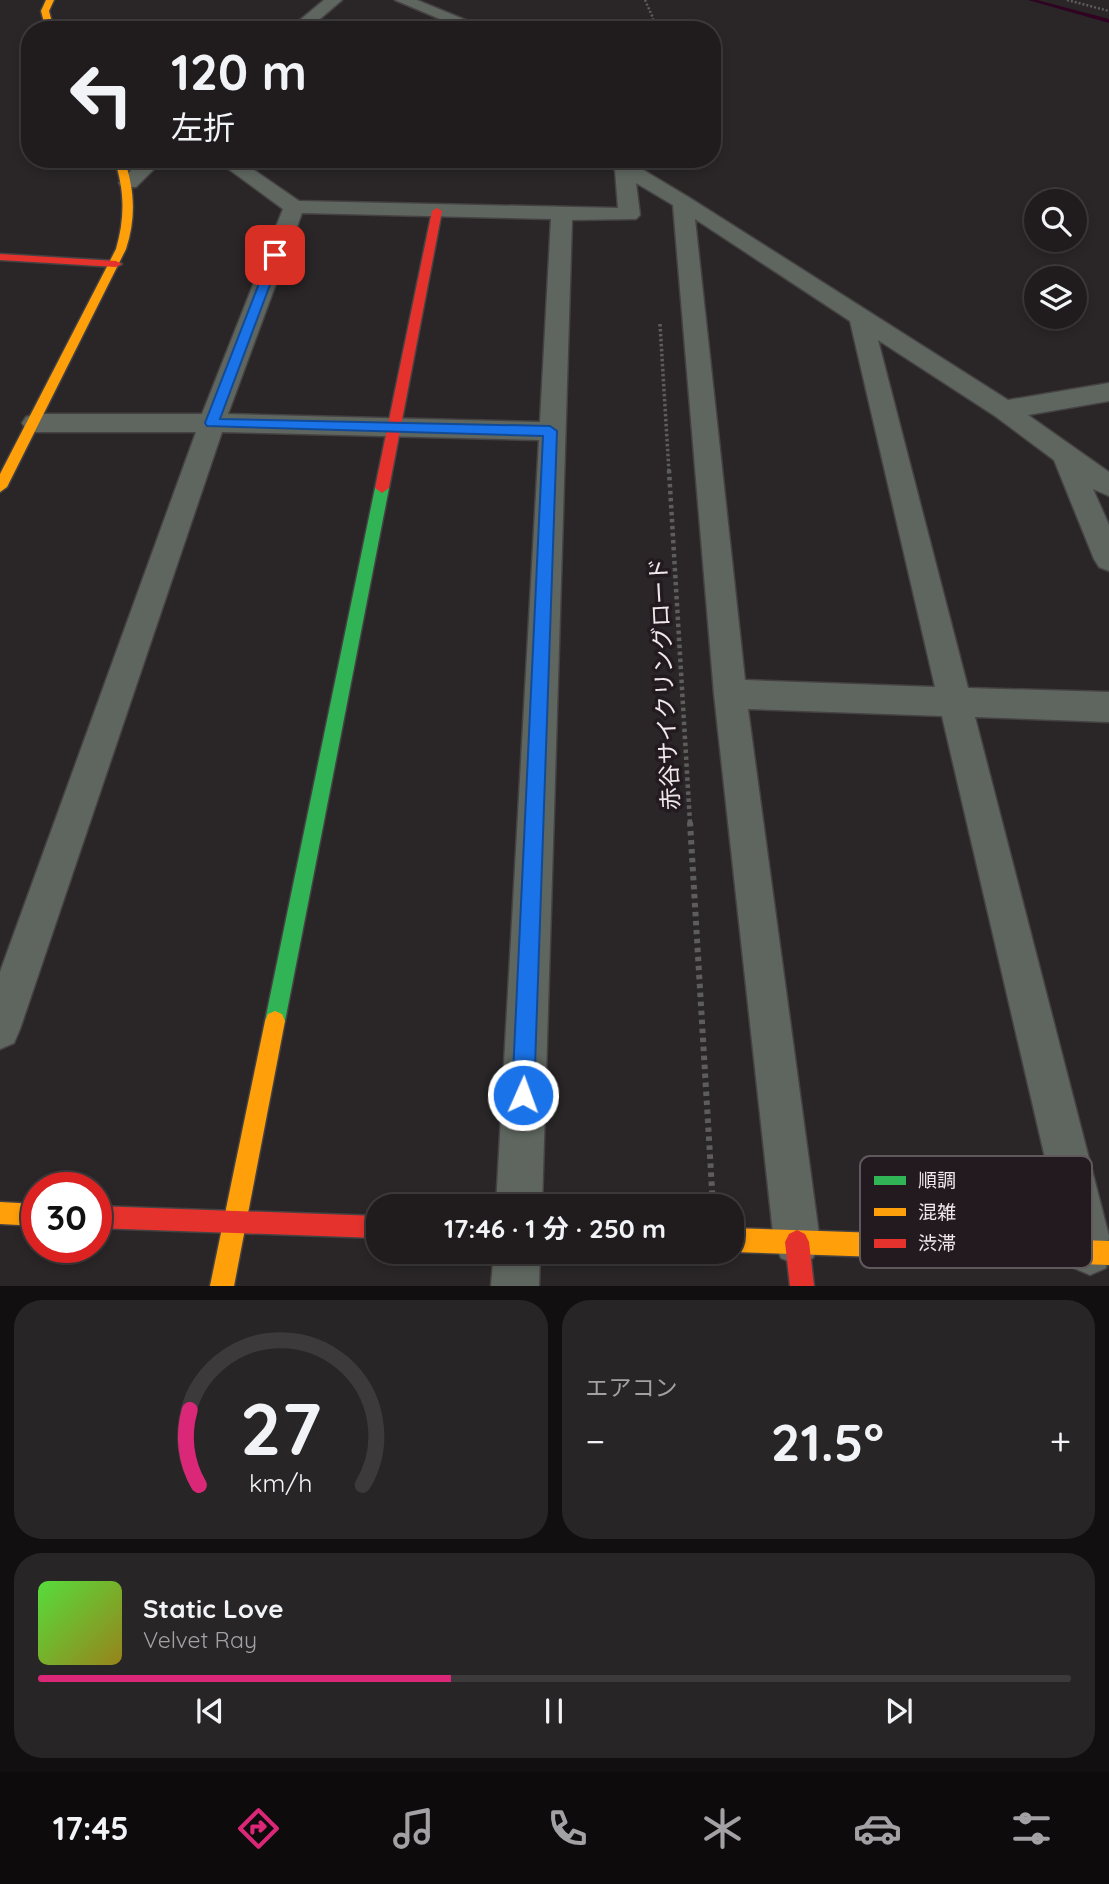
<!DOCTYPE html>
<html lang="ja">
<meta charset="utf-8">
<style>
:root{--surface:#201c1e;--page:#282527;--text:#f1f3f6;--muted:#a2a1a4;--line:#3d3a3c;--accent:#db2777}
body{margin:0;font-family:Quicksand,"Noto Sans JP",sans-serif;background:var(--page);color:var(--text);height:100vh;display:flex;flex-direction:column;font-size:26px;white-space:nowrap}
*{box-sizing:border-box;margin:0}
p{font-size:23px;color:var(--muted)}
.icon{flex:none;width:38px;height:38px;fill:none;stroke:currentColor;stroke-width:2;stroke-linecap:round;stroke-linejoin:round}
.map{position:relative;height:1286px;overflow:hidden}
.side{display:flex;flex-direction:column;gap:14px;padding:14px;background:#120f10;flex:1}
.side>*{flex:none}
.top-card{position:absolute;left:21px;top:21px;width:700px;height:147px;border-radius:28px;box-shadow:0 4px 10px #0003,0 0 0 2px var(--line);background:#201c1e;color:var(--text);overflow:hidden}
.tools{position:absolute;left:1024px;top:189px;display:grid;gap:14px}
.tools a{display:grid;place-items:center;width:63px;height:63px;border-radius:50%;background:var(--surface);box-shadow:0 4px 10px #0003,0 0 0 2px var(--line);font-size:35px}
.speed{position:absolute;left:21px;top:1172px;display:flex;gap:14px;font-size:35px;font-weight:700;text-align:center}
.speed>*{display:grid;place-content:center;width:91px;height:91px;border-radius:50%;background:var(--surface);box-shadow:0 4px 10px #0003,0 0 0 2px var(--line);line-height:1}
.speed .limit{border:10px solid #d22;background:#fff;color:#111}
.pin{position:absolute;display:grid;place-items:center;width:60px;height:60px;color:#fff;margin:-30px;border-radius:14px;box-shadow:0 4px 10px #0006}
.me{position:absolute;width:77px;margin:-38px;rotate:2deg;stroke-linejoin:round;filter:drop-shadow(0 0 5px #0008)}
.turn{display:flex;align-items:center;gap:24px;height:147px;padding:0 35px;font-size:32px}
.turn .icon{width:91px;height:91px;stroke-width:2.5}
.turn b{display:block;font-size:49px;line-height:60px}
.big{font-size:52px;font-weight:700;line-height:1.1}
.side .card{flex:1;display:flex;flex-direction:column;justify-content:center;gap:10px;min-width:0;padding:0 24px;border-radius:28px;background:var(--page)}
.side .dial{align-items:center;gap:0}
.dial svg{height:182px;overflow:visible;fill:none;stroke:var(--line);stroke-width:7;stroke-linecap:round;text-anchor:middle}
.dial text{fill:var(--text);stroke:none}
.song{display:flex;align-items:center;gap:21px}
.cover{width:84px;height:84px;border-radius:10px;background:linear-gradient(135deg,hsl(110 70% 55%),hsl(50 70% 35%))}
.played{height:7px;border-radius:4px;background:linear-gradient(90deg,var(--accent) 40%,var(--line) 40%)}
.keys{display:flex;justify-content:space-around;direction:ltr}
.heat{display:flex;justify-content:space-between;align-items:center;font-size:38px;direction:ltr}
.side .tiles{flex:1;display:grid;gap:14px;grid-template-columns:1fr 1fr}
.card:last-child{grid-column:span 2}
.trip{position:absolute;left:366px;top:1194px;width:378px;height:70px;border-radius:28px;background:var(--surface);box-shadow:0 4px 10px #0003,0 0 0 2px var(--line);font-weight:700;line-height:70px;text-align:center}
.tab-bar{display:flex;height:112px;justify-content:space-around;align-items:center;background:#0d0b0c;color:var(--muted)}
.tab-bar .icon{width:49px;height:49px}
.tab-bar .selected{color:var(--accent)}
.tab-bar b{font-size:32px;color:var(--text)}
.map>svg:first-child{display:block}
</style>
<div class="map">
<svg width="1109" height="1286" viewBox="0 0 1109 1286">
<rect width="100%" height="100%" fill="#2a2628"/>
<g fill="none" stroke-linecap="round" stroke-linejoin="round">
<!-- stream -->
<path fill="#2f0321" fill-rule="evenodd" d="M1028,0H1037L1109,19V23Z"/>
<!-- street casing -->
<g stroke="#454243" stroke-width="3">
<path id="street" d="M324,0H342L307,30H288Z
M395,0H417L490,30H466Z
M142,159H164L136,187H122L119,183Z
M215,159H238L299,201L618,208L615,170L600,159H625L690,198L1008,400L1109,383V401L1028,415L1109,472V496L1093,489L1109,525V571L1099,567L1094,559L1054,460L995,416L878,340L968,688L1109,692V722L975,717L1109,1236L1106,1268L1090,1275L1074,1268L1067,1252L942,716L748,709L820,1242L813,1258L797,1265L781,1258L774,1242L714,694L673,205L636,183L640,215L636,219L572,220L542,1206H496L539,440L222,432L20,1029L14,1043L0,1049V972L196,432H35L26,429L22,423L26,417L35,414H202L283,209ZM302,213L551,219L540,422L228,414ZM695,219L850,321L935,687L745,680Z
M494,1251H540L539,1286H491Z"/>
</g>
<!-- fast casing -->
<g stroke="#454243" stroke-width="3">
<path id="fast" d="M382,483L389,488L285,1021L282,1028L275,1031L268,1028L265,1021L375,488Z"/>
</g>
<!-- slow casing -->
<g stroke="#454243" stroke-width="3">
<path id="slow" d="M46,0H54L49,11L54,30H46L41,11Z
M114,159H124C135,190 136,218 126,249L7,487L0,492V474L116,249C125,218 125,190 114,159Z
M275,1011L282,1014L285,1021L234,1286H210L265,1021L268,1014Z
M0,1202L37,1204V1226L0,1224Z
M732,1228L1109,1241V1265L732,1252Z"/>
</g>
<!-- jam casing -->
<g stroke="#454243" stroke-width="3">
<path id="jam" d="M437,208L442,211L389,488L382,493L375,488L432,211Z
M0,254L116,261L122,264L116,267L0,260Z
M96,1206L378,1216V1238L96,1228Z
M797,1230L805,1234L809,1242L814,1286H790L785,1242L789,1234Z"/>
</g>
<!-- path-far3 -->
<path stroke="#5d5e5c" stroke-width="2.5" stroke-dasharray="2 2" stroke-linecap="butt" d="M645,0L653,18V30
M1067,0L1109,11"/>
<!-- path-far2 -->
<path stroke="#5d5e5c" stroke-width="3.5" stroke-dasharray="2.5 2.5" stroke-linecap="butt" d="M660,324L669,472"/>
<!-- path-far1 -->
<path stroke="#5d5e5c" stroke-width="4.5" stroke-dasharray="3.5 3.5" stroke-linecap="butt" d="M669,470L690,823"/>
<!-- path -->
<path stroke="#5d5e5c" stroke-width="6" stroke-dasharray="4.5 4.5" stroke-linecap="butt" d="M690,822L713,1206"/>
<!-- street -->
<use href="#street" fill="#5f665f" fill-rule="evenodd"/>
<!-- fast -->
<use href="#fast" fill="#30b455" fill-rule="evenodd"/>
<!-- slow -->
<use href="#slow" fill="#ff9f0a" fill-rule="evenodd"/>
<!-- jam -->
<use href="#jam" fill="#e5322d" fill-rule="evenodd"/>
</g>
<!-- route -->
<path fill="#1a73e8" stroke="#114b97" stroke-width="2" d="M275,251L281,255L220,419L550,426L557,431L534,1095L531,1103L523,1106L516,1103L512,1095L543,436L207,426L205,423L270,255Z"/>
<g text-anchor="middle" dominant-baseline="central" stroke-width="7" stroke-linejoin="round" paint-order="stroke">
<!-- street labels -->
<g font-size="23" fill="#eee8eb" stroke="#231a1f">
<text transform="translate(664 684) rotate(-93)">赤谷サイクリングロード</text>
</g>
</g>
<!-- legend -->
<rect x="860" y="1156" width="232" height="112" rx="10" fill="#231a1f" stroke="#60585c" stroke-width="2"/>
<rect x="874" y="1176" width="32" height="9" fill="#30b455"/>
<rect x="874" y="1208" width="32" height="8" fill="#ff9f0a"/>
<rect x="874" y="1239" width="32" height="9" fill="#e5322d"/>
<g font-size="19" fill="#eee8eb">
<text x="918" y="1187">順調</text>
<text x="918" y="1219">混雑</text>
<text x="918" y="1250">渋滞</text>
</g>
</svg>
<div class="tools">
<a><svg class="icon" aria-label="search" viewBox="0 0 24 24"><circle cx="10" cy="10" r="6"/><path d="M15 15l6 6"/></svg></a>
<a><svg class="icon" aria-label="layers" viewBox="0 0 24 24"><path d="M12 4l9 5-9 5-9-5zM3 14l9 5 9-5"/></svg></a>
</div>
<div class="speed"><div class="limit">30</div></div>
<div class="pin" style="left:275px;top:255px;background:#d93025"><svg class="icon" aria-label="arrive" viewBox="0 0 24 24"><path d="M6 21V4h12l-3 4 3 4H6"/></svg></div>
<svg class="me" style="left:523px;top:1095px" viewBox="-20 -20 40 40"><circle r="17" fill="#1a73e8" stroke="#fff" stroke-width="3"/><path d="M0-11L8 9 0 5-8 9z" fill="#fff"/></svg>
<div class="trip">17:46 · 1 分 · 250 m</div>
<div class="top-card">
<div class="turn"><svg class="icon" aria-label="left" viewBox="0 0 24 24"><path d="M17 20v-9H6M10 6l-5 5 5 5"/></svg><div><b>120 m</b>左折</div></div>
</div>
</div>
<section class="side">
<div class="tiles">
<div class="card dial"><svg viewBox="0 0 100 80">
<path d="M14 69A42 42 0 1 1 86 69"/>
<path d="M14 69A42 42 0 0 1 10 36" stroke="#db2777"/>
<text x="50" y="56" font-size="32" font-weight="700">27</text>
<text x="50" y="72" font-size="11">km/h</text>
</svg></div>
<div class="card"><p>エアコン</p>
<div class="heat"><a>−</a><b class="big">21.5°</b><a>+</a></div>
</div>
<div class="card">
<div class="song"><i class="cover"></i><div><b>Static Love</b><p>Velvet Ray</p></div></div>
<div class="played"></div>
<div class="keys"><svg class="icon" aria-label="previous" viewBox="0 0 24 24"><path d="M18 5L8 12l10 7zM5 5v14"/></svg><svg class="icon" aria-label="pause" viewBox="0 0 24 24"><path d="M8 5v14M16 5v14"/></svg><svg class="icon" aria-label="next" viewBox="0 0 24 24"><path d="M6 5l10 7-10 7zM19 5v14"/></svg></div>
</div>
</div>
</section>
<nav class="tab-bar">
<b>17:45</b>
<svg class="icon selected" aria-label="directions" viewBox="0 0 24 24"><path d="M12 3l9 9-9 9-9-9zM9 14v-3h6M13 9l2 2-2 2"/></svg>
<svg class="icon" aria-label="music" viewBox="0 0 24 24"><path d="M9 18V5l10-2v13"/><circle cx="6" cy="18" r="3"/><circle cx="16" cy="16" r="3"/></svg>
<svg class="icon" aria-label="phone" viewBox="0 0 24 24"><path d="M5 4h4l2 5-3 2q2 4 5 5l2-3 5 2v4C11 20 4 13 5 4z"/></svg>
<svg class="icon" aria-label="climate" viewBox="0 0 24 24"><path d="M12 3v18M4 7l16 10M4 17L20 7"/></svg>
<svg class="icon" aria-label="car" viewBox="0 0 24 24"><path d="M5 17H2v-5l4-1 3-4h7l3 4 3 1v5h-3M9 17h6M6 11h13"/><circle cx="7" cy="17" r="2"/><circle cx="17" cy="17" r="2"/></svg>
<svg class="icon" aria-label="filters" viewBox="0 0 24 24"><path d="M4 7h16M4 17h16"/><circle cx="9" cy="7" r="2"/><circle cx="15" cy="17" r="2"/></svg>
</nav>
